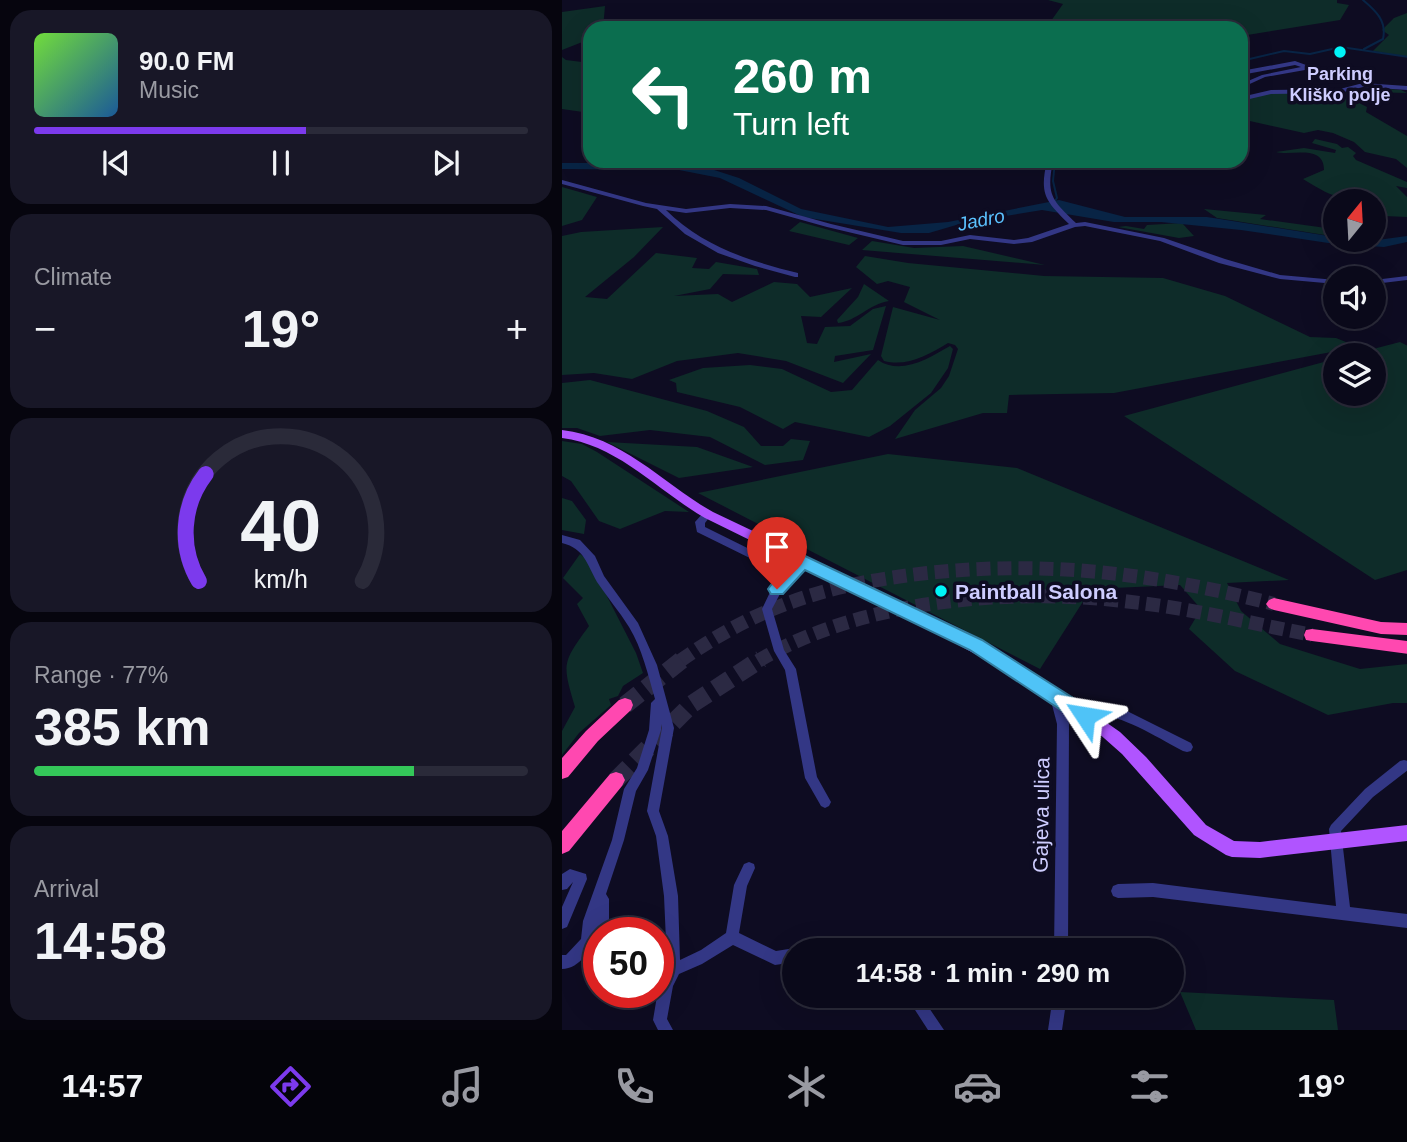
<!DOCTYPE html>
<meta charset="utf-8">
<style>
:root{--surface:#0a091a;--page:#181727;--text:#f1f3f6;--muted:#999aa2;--line:#2a2a39;--accent:#7c3aed}
body{margin:0;font-family:Arial,sans-serif;background:var(--page);color:var(--text);height:100vh;display:flex;flex-direction:column;font-size:26px;white-space:nowrap}
*{box-sizing:border-box;margin:0}
p{font-size:23px;color:var(--muted)}
.icon{flex:none;width:38px;height:38px;fill:none;stroke:currentColor;stroke-width:2;stroke-linecap:round;stroke-linejoin:round}
.map{position:relative;flex:1;overflow:hidden}
.sheet{display:flex;flex-direction:column;gap:10px;padding:10px;background:#06050e;width:562px}
.sheet>*{flex:none}
.hud{position:absolute;left:21px;top:21px;width:665px;height:147px;border-radius:21px;box-shadow:0 7px 28px #0002,0 0 0 2px var(--line);background:#0b6e4f;color:#fff;overflow:hidden}
.needle{width:46px;rotate:18deg}
.buttons{position:absolute;left:761px;top:189px;display:grid;gap:14px}
.buttons a{display:grid;place-items:center;width:63px;height:63px;border-radius:50%;background:var(--surface);box-shadow:0 7px 28px #0002,0 0 0 2px var(--line);font-size:35px}
.speed{position:absolute;left:21px;top:917px;display:flex;gap:14px;font-size:35px;font-weight:700;text-align:center}
.speed>*{display:grid;place-content:center;width:91px;height:91px;border-radius:50%;background:var(--surface);box-shadow:0 7px 28px #0002,0 0 0 2px var(--line);line-height:1}
.speed .limit{border:10px solid #d22;background:#fff;color:#111}
.pin{position:absolute;display:grid;place-items:center;width:60px;height:60px;color:#fff;margin:-72px -30px;border-radius:50% 50% 50% 0;rotate:-45deg;box-shadow:0 0 7px #0007}
.pin .icon{rotate:45deg}
.me{position:absolute;width:77px;margin:-38px;rotate:303deg;stroke-linejoin:round;filter:drop-shadow(0 0 5px #0008)}
.turn{display:flex;align-items:center;gap:24px;height:147px;padding:0 35px;font-size:32px}
.turn .icon{width:91px;height:91px;stroke-width:2.5}
.turn b{display:block;font-size:49px;line-height:60px}
.big{font-size:52px;font-weight:600;line-height:1.1}
.sheet .card{flex:1;display:flex;flex-direction:column;justify-content:center;gap:10px;min-width:0;padding:0 24px;border-radius:21px;background:var(--page)}
.sheet .dial{align-items:center;gap:0}
.dial svg{height:182px;overflow:visible;fill:none;stroke:var(--line);stroke-width:7;stroke-linecap:round;text-anchor:middle}
.dial text{fill:var(--text);stroke:none}
.song{display:flex;align-items:center;gap:21px}
.cover{width:84px;height:84px;border-radius:10px;background:linear-gradient(135deg,hsl(100 70% 55%),hsl(210 70% 35%))}
.played{height:7px;border-radius:4px;background:linear-gradient(90deg,var(--accent) 55%,var(--line) 55%)}
.keys{display:flex;justify-content:space-around;direction:ltr}
.heat{display:flex;justify-content:space-between;align-items:center;font-size:38px;direction:ltr}
.charge{height:10px;border-radius:5px;background:linear-gradient(90deg,#34c759 77%,var(--line) 0)}
.trip{position:absolute;left:220px;top:938px;width:402px;height:70px;border-radius:35px;background:var(--surface);box-shadow:0 7px 28px #0002,0 0 0 2px var(--line);font-weight:600;line-height:70px;text-align:center}
.menu{display:flex;height:112px;justify-content:space-around;align-items:center;background:#04040a;color:var(--muted)}
.menu .icon{width:49px;height:49px}
.menu .active{color:var(--accent)}
.menu b{font-size:32px;color:var(--text)}
main{display:flex;flex:1;min-height:0}
.map>svg:first-child{display:block}
</style>
<main>
<section class="sheet">
<div class="card">
<div class="song"><i class="cover"></i><div><b>90.0 FM</b><p>Music</p></div></div>
<div class="played"></div>
<div class="keys"><svg class="icon" aria-label="previous" viewBox="0 0 24 24"><path d="M18 5L8 12l10 7zM5 5v14"/></svg><svg class="icon" aria-label="pause" viewBox="0 0 24 24"><path d="M8 5v14M16 5v14"/></svg><svg class="icon" aria-label="next" viewBox="0 0 24 24"><path d="M6 5l10 7-10 7zM19 5v14"/></svg></div>
</div>
<div class="card"><p>Climate</p>
<div class="heat"><a>−</a><b class="big">19°</b><a>+</a></div>
</div>
<div class="card dial"><svg viewBox="0 0 100 80">
<path d="M14 69A42 42 0 1 1 86 69"/>
<path d="M14 69A42 42 0 0 1 17 22" stroke="#7c3aed"/>
<text x="50" y="56" font-size="32" font-weight="700">40</text>
<text x="50" y="72" font-size="11">km/h</text>
</svg></div>
<div class="card"><p>Range · 77%</p><b class="big">385 km</b><div class="charge"></div></div>
<div class="card"><p>Arrival</p><b class="big">14:58</b></div>
</section>
<div class="map">
<svg width="846" height="1030" viewBox="0 0 846 1030">
<rect width="100%" height="100%" fill="#0e0c22"/>
<!-- green -->
<path fill="#0e2c29" d="M486,0H775V3L787,5L778,20L679,36V28H484L501,4Z
M43,6L41,28H28V39L0,50V12Z
M845,13V57L811,51L827,35L820,30L832,18Z
M0,57L4,60L28,63V113L0,109Z
M814,88L839,90L845,93L807,92L787,98L805,107L804,112L845,136V168L834,159L803,152L792,142L771,133L756,130L742,133L679,119V104C694,85 762,94 787,92C796,92 805,89 814,88Z
M753,139L775,144L780,148L786,147L794,153L791,156L794,160L845,182V188L834,186L845,197V217L823,216L812,212V201C780,201 768,196 741,179L762,170C762,144 730,156 714,152L742,148L773,153L774,150L750,143Z
M0,187L35,197L20,220L0,226Z
M642,209L704,215L698,219L764,228L769,236L655,218Z
M238,222L296,238L287,245L227,231Z
M620,223L632,236L617,238L556,227L564,226L582,229L585,225Z
M101,227L72,257L23,297L45,299L94,253L135,258L130,268L147,269L154,262L195,269L197,275L161,274L148,289L112,296L156,294L170,302L212,282L235,284L248,297L290,288L259,317L239,316L245,343L255,344L263,327L288,326L311,309L324,306L311,350L273,356L272,362L309,354L281,383L224,361L176,353L115,361L70,379L32,373L0,375V236L19,232Z
M310,241L352,248L401,246L483,265L300,250Z
M303,256L346,263L482,276L601,278L663,296L748,337L774,338L796,347L552,393L447,395L445,413H421L333,439L353,410L379,388L387,376L396,349L393,345L386,343C366,355 345,367 322,361L319,356L331,307L378,320L342,302L348,287L326,281L315,284L294,267Z
M302,284L327,301C307,304 295,321 276,323L275,320L296,297Z
M838,342L846,346L845,570L813,580L562,416L773,359L774,394H812V355H788Z
M388,346L391,349L386,368L369,393L328,426L307,437L233,422L221,429L178,407L115,392L114,383L107,380L141,368L188,365L220,369L269,392L290,390L316,360C339,376 367,358 388,346Z
M28,380L145,411L182,427L199,446H221L229,439L248,441L241,460L203,465L148,437L88,430L38,436L15,428H0V383Z
M0,441L20,444L35,452L127,512L103,511L58,529L37,521L9,481L0,476Z
M45,442L135,447L191,467L117,478Z
M326,454L455,468L727,580L665,583L679,611L718,644L798,669L845,664V703H831L766,715L673,671L627,629L639,609L618,585L529,589L478,669L136,493Z
M0,498L10,501L24,520L22,534L0,530Z
M18,554L27,561L74,653L81,673L61,686L56,696L47,699L49,705L17,733L0,755V731L13,707C0,663 0,663 27,626L15,604L21,598L1,578Z
M618,992L772,1000L776,1030H634Z"/>
<!-- water -->
<path fill="#082445" d="M0,163H107L146,168L177,178L239,209L326,227L386,222L497,200L563,217H645L773,237L774,240L808,241L845,236V242L822,247L773,244L679,230L599,222H552L480,210L401,223L367,233H339L241,217L158,178L117,170L0,169Z"/>
<g fill="none" stroke-linecap="round" stroke-linejoin="round">
<!-- stream -->
<path stroke="#082445" stroke-width="2" d="M801,0C814,11 825,21 821,39L802,49
M679,61L722,51L748,54L779,47L846,57
M492,202L495,198L491,181L493,161"/>
<!-- highway-tunnel-far1 -->
<path stroke="#2b2943" stroke-width="14" stroke-dasharray="14 7" stroke-linecap="butt" d="M118,661C199,604 268,584 365,573C487,560 594,574 712,604
M196,661C304,597 457,587 578,603C636,610 693,624 750,635"/>
<!-- highway-tunnel -->
<path stroke="#2b2943" stroke-width="18" stroke-dasharray="18 9" stroke-linecap="butt" d="M63,705L121,659
M54,780L130,704L199,659"/>
<!-- minor -->
<path fill="#333785" fill-rule="evenodd" d="M733,61L744,65L743,70L703,77L679,88V84L700,75L739,67L733,65L679,75V71Z
M801,83L846,86V90L801,87L778,93L709,94L679,101V97L709,90L778,89Z
M485,161H491C484,195 490,200 514,223L523,222L602,238L663,259L718,275L774,280V284L718,279L657,263L598,241L523,226L513,227L470,242L452,244L408,239L379,245H341L265,227L204,210L168,208L124,213L104,210C140,246 187,261 236,273V277H233L193,266L156,253L123,234L95,209L81,206L0,184V180L84,203L124,209L168,204L204,206L269,224L341,241H379L408,235L452,240L466,238L507,224C484,201 477,195 485,161Z
M846,276V280L812,284V280Z
M145,510L150,514L143,523V527L228,569C233,564 237,557 245,559L246,562L219,592L210,609L222,650L234,669L255,777L269,802L267,806L263,808L259,806L243,778L223,670L212,651L200,609L211,586L222,575L135,532L133,522L142,512Z
M0,535L18,540L33,556L42,576L76,623L95,665L112,728L97,811L106,836L116,896L118,960L139,950L164,933L172,885L182,864L187,862L192,864L193,868L185,886L177,933L214,951L233,948L238,950H233V962L213,965L171,945L140,964L117,974L111,986L105,1019L111,1030H96L91,1020L97,984L100,977L96,978V964L105,963L102,896L94,836L85,811L100,728L99,724V730L86,770L74,791L62,840L44,894L47,899V933H37V938L33,931C31,948 18,969 0,969V955H4L19,939L21,921L50,840L62,789L75,768L87,730L89,703L93,699C86,675 80,648 67,627C57,611 45,597 35,582C24,563 23,549 0,543Z
M494,692L498,694L500,697L507,724L506,950H492L495,724L488,697L490,694Z
M540,706L565,711L629,743L631,747L629,751L625,752L621,751C602,741 560,715 540,716C532,716 527,721 519,720L517,716L519,712Z
M842,760L846,761V770L811,797L779,831L788,907L846,914V928L591,897L556,898L551,896L549,891L551,886L556,884L591,883L774,906L767,829L769,825L803,789L838,761Z
M8,869L24,874L25,879L5,927L0,929V907L11,882L5,889L0,890V874Z
M296,936L320,945L322,950H257L259,945L264,943Z
M344,996H359L382,1030H366Z
M491,996H505L500,1030H486Z"/>
<!-- major -->
<path fill="#b054ff" fill-rule="evenodd" d="M0,430C61,437 100,483 151,512L353,608L451,661L498,690L558,732L584,757L644,825L672,841L698,842L846,825V841L698,858L670,857L664,855L632,835L560,754L534,731L488,698L441,669L343,616L143,518C96,491 56,445 0,438Z"/>
<!-- highway -->
<path fill="#ff48b0" fill-rule="evenodd" d="M712,598L819,622L846,623V635L819,634L712,610L707,608L704,604L707,600Z
M750,629L846,641V654L750,641L744,640L742,635L744,630Z
M63,698L69,700L71,705L69,710L36,741L6,777L0,779V758L24,731L57,700Z
M54,772L60,774L63,780L60,786L7,851L0,854V831L48,774Z"/>
</g>
<!-- route -->
<path fill="#4fc3f7" stroke="#337fa1" stroke-width="2" d="M241,555L420,640L530,710L533,716L530,722L523,724L517,722L408,650L243,570L221,594H209L206,589L209,585L235,557Z"/>
<!-- markers -->
<g fill="#00f5f8" stroke="#0e0c22" stroke-width="2.5">
<circle cx="778" cy="52" r="7"/>
<circle cx="379" cy="591" r="7"/>
</g>
<g text-anchor="middle" dominant-baseline="central" stroke-width="7" stroke-linejoin="round" paint-order="stroke">
<!-- far-poi labels -->
<g font-size="18" font-weight="bold" fill="#cecdff" stroke="#0e0c22">
<text x="778" y="74">Parking<tspan x="778" dy="21">Kliško polje</tspan></text>
</g>
<!-- far-water labels -->
<g font-size="19" font-style="italic" fill="#5bc2ff" stroke="#0e0c22">
<text transform="translate(419 220) rotate(-11)">Jadro</text>
</g>
<!-- poi labels -->
<g font-size="21" font-weight="bold" fill="#cecdff" stroke="#0e0c22" text-anchor="start">
<text x="393" y="591">Paintball Salona</text>
</g>
<!-- street labels -->
<g font-size="21" fill="#cecdff" stroke="#0e0c22">
<text transform="translate(479 815) rotate(-89)">Gajeva ulica</text>
</g>
</g>
</svg>
<div class="buttons">
<a><svg class="needle" viewBox="-14 -14 28 28"><path d="M0-13l5 13h-10z" fill="#e53935"/><path d="M0 13l5-13h-10z" fill="#999aa2"/></svg></a>
<a><svg class="icon" aria-label="sound" viewBox="0 0 24 24"><path d="M4 9h4l5-4v14l-5-4H4zM17 9q2 3 0 6"/></svg></a>
<a><svg class="icon" aria-label="layers" viewBox="0 0 24 24"><path d="M12 4l9 5-9 5-9-5zM3 14l9 5 9-5"/></svg></a>
</div>
<div class="speed"><div class="limit">50</div></div>
<div class="pin" style="left:215px;top:589px;background:#d93025"><svg class="icon" aria-label="arrive" viewBox="0 0 24 24"><path d="M6 21V4h12l-3 4 3 4H6"/></svg></div>
<svg class="me" style="left:523px;top:716px" viewBox="-20 -20 40 40"><path d="M0-17L14 15 0 8-14 15z" fill="#4fc3f7" stroke="#fff" stroke-width="4"/></svg>
<div class="trip">14:58 · 1 min · 290 m</div>
<div class="hud">
<div class="turn"><svg class="icon" aria-label="left" viewBox="0 0 24 24"><path d="M17 20v-9H6M10 6l-5 5 5 5"/></svg><div><b>260 m</b>Turn left</div></div>
</div>
</div>
</main>
<nav class="menu">
<b>14:57</b>
<svg class="icon active" aria-label="directions" viewBox="0 0 24 24"><path d="M12 3l9 9-9 9-9-9zM9 14v-3h6M13 9l2 2-2 2"/></svg>
<svg class="icon" aria-label="music" viewBox="0 0 24 24"><path d="M9 18V5l10-2v13"/><circle cx="6" cy="18" r="3"/><circle cx="16" cy="16" r="3"/></svg>
<svg class="icon" aria-label="phone" viewBox="0 0 24 24"><path d="M5 4h4l2 5-3 2q2 4 5 5l2-3 5 2v4C11 20 4 13 5 4z"/></svg>
<svg class="icon" aria-label="climate" viewBox="0 0 24 24"><path d="M12 3v18M4 7l16 10M4 17L20 7"/></svg>
<svg class="icon" aria-label="car" viewBox="0 0 24 24"><path d="M5 17H2v-5l4-1 3-4h7l3 4 3 1v5h-3M9 17h6M6 11h13"/><circle cx="7" cy="17" r="2"/><circle cx="17" cy="17" r="2"/></svg>
<svg class="icon" aria-label="filters" viewBox="0 0 24 24"><path d="M4 7h16M4 17h16"/><circle cx="9" cy="7" r="2"/><circle cx="15" cy="17" r="2"/></svg>
<b>19°</b>
</nav>
